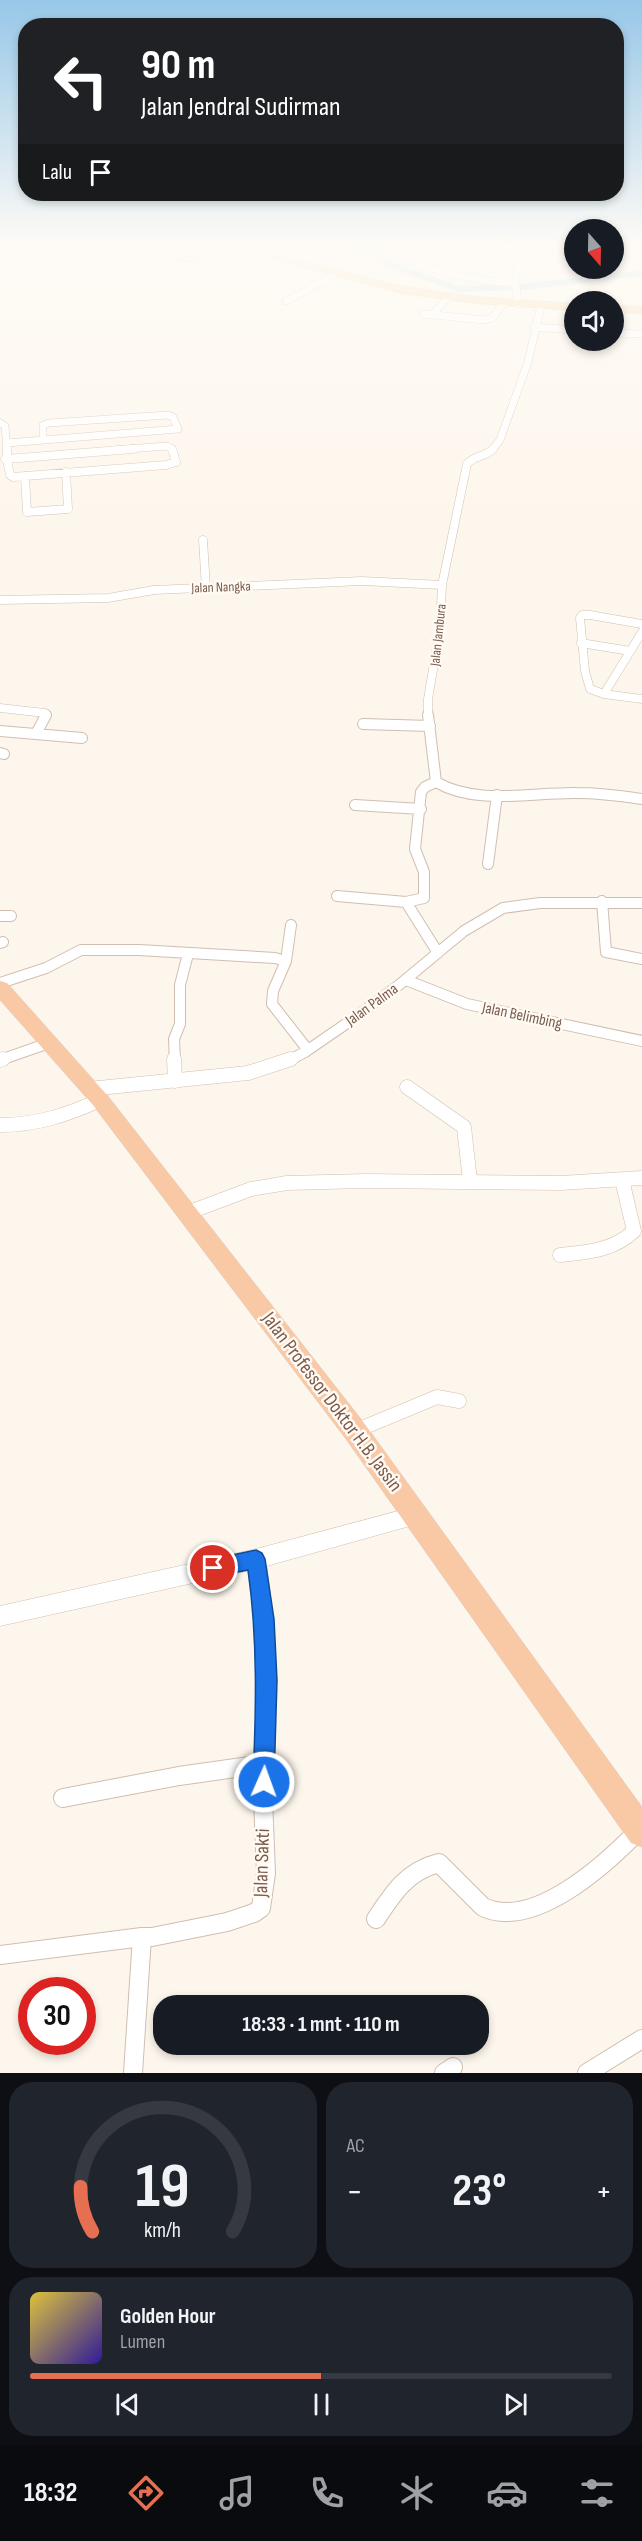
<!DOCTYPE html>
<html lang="id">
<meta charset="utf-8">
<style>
:root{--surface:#171b24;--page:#20242c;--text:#f1f3f6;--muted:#9ea1a6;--line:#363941;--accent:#e76f51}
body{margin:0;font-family:"Sofia Sans Condensed",sans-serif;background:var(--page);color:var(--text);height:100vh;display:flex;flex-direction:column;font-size:22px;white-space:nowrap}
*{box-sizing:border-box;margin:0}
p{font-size:20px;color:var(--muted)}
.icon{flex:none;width:33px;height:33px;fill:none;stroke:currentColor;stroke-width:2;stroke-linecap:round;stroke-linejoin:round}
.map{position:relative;height:2073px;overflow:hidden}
.drawer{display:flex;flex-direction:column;gap:9px;padding:9px;background:#0d0f14;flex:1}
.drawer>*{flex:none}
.banner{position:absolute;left:18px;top:18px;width:606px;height:183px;border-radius:24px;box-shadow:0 3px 9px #0003;background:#202124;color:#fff;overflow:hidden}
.needle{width:39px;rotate:160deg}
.tools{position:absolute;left:564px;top:219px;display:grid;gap:12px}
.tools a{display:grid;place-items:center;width:60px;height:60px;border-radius:50%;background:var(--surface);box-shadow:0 3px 9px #0003;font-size:30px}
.speed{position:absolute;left:18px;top:1977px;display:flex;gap:12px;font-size:30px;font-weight:700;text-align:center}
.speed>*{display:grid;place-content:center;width:78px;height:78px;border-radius:50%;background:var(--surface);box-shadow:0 3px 9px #0003;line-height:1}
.speed .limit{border:9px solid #d22;background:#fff;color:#111}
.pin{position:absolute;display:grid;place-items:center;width:51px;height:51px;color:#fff;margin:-26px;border:3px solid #fff;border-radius:50%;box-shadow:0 2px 6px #0007}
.me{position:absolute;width:66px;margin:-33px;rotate:2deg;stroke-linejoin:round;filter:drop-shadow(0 0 4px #0008)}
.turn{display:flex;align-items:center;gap:21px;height:126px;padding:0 24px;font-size:27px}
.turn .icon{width:78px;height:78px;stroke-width:2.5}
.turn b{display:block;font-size:42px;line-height:51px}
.then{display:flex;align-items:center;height:57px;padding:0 24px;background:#0003;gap:12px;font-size:22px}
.big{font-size:45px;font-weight:700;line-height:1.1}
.drawer .tile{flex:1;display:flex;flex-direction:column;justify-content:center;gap:9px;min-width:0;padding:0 21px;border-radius:24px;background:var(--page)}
.drawer .dial{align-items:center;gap:0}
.dial svg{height:156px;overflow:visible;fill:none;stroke:var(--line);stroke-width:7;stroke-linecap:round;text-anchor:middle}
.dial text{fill:var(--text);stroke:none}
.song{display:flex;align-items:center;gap:18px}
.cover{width:72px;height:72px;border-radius:9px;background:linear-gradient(135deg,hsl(50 70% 55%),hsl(250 70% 35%))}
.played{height:6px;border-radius:3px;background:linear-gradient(90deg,var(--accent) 50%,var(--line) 50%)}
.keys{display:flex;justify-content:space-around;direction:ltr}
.heat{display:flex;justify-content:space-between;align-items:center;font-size:33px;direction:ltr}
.drawer .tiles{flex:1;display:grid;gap:9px;grid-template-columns:1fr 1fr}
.tile:last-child{grid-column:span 2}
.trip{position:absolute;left:153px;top:1995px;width:336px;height:60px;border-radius:24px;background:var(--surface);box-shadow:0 3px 9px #0003;font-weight:700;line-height:60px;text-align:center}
.menu{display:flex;height:96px;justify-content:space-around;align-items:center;background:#090b0e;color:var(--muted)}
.menu .icon{width:42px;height:42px}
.menu .active{color:var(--accent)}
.menu b{font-size:27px;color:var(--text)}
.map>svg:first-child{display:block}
</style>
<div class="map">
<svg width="642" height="2073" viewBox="0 0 642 2073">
<rect width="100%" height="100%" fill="#fdf6ec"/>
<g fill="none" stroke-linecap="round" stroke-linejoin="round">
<!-- river -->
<path fill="#bfe3e8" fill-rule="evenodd" d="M340,243H353L398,264L459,286L521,284L642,270V276L521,290L458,292L390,268Z"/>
</g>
<!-- building -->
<path fill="#f3d5c3" stroke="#e6bba3" stroke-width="1.5" d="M195,245L217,249L196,263L173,259Z"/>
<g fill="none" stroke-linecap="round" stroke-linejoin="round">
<!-- minor-far4 casing -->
<g stroke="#d1beb0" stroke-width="8">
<path id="minor-far4" d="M370,243C416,266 463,281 515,283
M397,243L446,260
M414,248L431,243
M148,255L163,243
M281,259L313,246L308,243
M441,263L483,243
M286,301L336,274
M518,304C514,274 513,263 538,243
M424,314L484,320L492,318L504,303
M432,315L448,297
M534,327L574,330
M614,333L642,334
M0,423L5,426L7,450
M7,443L178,429L173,417L168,415L49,423L43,425V440
M114,450L167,446L173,450
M492,450L500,440L528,362L541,305"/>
</g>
<!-- minor-far3 casing -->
<g stroke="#d1beb0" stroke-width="9">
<path id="minor-far3" d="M7,449V459
M5,459H7
M7,459L10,475L13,477L166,465L176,462L172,449
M7,459L133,449
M25,476L27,512L68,509L66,472
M203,540L206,588
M0,600L108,598L154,590L362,581L442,585
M642,632L604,694L642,699
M581,643L630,651
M604,694L590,689L585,671L580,618L582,615H590L642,624
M0,708L45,713V717
M428,717V699L440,628L442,585L467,464C474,455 486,457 493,449"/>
</g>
<!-- minor-far2 casing -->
<g stroke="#d1beb0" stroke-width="12">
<path id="minor-far2" d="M428,715L436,782C477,806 533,792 577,793C599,793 621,796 642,799
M363,724L430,726
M0,731L82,738
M36,734L46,715
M0,753L4,754
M355,805L421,809
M488,864L497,795
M337,896L406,902L424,898V872L415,849L421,792L425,787L436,782
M602,901L606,952L642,959
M406,902L438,953
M0,916H11
M0,943L3,942
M286,961L291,925
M406,980L467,1004L642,1041
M0,983L46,968L81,950H139L275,958L286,961L273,991L272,1004L308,1050
M0,1060L49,1043
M175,1061L174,1039L180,1024V985L188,954
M288,1061L305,1052L353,1019L399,985L464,931L503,908L540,903H642"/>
</g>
<!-- minor-far1 casing -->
<g stroke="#d1beb0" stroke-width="15">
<path id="minor-far1" d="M174,1059L175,1081
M0,1060L3,1059
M407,1087L464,1127L470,1181
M89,1089L248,1073L291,1059
M0,1125C37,1125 67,1115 100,1100
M187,1213L251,1189L287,1183L365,1181L561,1183L642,1178
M560,1255C587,1252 613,1251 634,1231L622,1180
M355,1431L437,1397L459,1401"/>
</g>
<!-- minor casing -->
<g stroke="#d1beb0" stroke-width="20">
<path id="minor" d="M63,1798L179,1776L264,1764
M376,1919C393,1893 407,1871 439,1863L483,1907C534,1931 607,1863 639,1830
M0,1955L142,1937
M133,2073L142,1937H152L227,1922L254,1913L261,1908L266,1873L263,1799L267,1681L264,1620L256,1559
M444,2073L453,2067
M587,2073L642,2039"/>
</g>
<!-- tertiary casing -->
<g stroke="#d1beb0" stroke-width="1">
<path id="tertiary" d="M417,1506L424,1508L427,1515L424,1522L417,1524L256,1569L0,1626V1606L256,1549Z"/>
</g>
<!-- primary casing -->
<g stroke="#dad1cd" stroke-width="2">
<path id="primary" d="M197,243H221L246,247L403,287L476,297L574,304V310L476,303L403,293L267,257Z
M614,306L642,307V313L614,312Z"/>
</g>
<!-- trunk casing -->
<g stroke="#dad1cd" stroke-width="1">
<path id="trunk" d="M0,981L7,983L107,1095L364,1423L642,1807V1847L631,1843L346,1439L93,1105L0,1000Z"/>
</g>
<!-- minor-far4 -->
<use href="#minor-far4" stroke="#fff" stroke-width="7"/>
<!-- minor-far3 -->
<use href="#minor-far3" stroke="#fff" stroke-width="8"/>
<!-- minor-far2 -->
<use href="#minor-far2" stroke="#fff" stroke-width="10"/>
<!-- minor-far1 -->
<use href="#minor-far1" stroke="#fff" stroke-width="14"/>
<!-- minor -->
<use href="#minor" stroke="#fff" stroke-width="18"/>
<!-- tertiary -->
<use href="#tertiary" fill="#fff" fill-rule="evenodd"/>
<!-- primary -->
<use href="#primary" fill="#fbd9a5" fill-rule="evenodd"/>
<!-- trunk -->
<use href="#trunk" fill="#f9c8a4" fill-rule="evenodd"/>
</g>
<!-- sky -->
<linearGradient id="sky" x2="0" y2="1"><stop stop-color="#97c7e8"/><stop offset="0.46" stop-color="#fefbf6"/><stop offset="1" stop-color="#fefbf6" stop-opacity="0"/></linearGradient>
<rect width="642" height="533" fill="url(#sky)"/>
<!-- route -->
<path fill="#1a73e8" stroke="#114b97" stroke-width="1.5" d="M256,1550L262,1553L265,1559L274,1619L277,1680L274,1782L271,1789L264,1792L256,1789L253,1782C256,1710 258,1641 248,1570L213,1577L206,1575L204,1568L206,1562L213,1559Z"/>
<g text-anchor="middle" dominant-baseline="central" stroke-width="5" stroke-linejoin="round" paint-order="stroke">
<!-- far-street labels -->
<g font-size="14" fill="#7a5c4d" stroke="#fffaf3">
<text transform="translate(221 587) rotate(-2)">Jalan Nangka</text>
<text transform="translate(438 635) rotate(-84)">Jalan Jambura</text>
</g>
<!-- street labels -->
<g font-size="16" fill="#7a5c4d" stroke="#fffaf3">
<text transform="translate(372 1005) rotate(-36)">Jalan Palma</text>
<text transform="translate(522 1016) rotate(12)">Jalan Belimbing</text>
</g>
<!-- near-street labels -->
<g font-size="20" fill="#7a5c4d" stroke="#fffaf3">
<text transform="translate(332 1402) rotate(53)">Jalan Professor Doktor H.B. Jassin</text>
<text transform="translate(262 1863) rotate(-88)">Jalan Sakti</text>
</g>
</g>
</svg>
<div class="tools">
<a><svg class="needle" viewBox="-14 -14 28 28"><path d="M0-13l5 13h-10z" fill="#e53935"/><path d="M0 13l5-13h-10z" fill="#9ea1a6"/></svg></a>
<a><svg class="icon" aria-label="sound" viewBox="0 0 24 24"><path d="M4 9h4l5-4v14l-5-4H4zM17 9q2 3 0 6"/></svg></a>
</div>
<div class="speed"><div class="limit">30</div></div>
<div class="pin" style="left:213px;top:1568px;background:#d93025"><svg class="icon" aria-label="arrive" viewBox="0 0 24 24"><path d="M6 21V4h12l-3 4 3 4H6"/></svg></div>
<svg class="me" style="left:264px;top:1782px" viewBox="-20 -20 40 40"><circle r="17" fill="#1a73e8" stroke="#fff" stroke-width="3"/><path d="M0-11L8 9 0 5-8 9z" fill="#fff"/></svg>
<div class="trip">18:33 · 1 mnt · 110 m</div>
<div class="banner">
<div class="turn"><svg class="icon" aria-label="left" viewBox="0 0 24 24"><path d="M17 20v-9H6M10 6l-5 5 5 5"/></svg><div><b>90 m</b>Jalan Jendral Sudirman</div></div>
<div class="then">Lalu<svg class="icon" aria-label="arrive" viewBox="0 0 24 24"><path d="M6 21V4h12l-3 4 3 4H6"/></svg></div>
</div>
</div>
<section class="drawer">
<div class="tiles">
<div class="tile dial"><svg viewBox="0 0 100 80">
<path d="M14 69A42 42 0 1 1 86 69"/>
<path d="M14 69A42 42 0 0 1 8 46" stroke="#e76f51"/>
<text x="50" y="56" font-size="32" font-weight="700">19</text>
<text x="50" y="72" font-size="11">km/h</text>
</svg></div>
<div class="tile"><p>AC</p>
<div class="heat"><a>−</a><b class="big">23°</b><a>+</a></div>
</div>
<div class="tile">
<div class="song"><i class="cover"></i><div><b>Golden Hour</b><p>Lumen</p></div></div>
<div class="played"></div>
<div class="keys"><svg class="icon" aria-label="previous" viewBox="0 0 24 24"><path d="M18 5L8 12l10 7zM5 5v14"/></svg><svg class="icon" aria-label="pause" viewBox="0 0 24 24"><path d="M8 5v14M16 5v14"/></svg><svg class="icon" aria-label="next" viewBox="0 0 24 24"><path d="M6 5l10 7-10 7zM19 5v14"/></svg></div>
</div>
</div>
</section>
<nav class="menu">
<b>18:32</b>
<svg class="icon active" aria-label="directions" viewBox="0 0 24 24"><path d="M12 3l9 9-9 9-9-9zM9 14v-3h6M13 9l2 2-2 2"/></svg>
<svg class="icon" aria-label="music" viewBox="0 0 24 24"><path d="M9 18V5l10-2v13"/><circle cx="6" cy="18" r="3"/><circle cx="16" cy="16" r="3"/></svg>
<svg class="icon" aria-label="phone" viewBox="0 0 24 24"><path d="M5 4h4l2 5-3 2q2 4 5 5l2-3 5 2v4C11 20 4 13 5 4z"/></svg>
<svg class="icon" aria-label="climate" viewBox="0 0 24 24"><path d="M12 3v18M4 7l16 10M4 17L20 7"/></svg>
<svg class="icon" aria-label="car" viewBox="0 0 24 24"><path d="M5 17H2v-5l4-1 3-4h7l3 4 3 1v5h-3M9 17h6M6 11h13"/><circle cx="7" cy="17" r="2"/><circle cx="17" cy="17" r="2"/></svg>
<svg class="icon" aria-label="filters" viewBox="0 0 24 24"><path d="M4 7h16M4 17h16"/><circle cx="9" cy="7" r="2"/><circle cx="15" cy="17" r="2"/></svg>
</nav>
